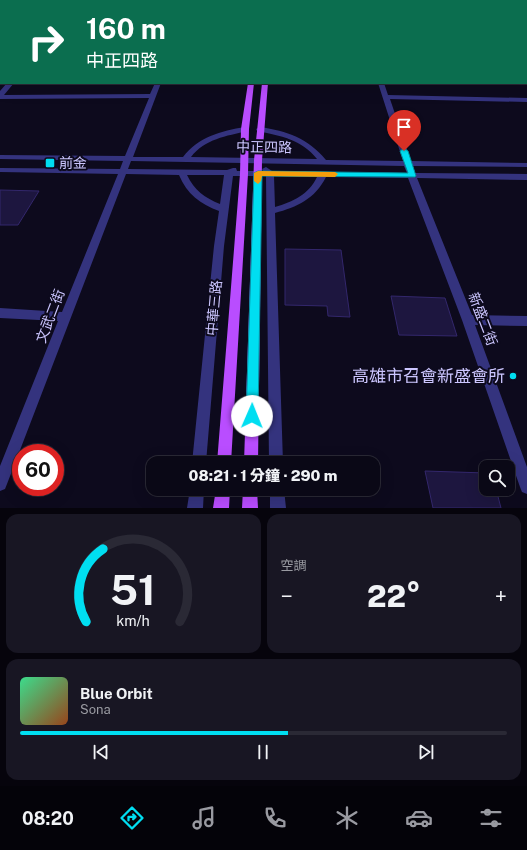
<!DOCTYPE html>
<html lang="zh-TW">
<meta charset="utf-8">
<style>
:root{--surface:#0a0816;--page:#181623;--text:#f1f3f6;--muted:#999aa1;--line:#2a2935;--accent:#00def1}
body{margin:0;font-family:"Public Sans","Noto Sans TC",sans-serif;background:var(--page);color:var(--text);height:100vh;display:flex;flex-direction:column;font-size:15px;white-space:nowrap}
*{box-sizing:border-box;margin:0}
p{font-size:13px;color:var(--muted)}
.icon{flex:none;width:22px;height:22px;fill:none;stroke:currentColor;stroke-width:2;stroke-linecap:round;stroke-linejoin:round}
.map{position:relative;height:508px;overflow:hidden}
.drawer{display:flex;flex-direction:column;gap:6px;padding:6px;background:#06040c;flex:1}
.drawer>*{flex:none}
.guide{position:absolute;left:0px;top:0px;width:527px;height:84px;box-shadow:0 4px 16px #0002,0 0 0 1px var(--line);background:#0b6e4f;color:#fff;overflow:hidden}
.tools{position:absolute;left:479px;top:460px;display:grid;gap:8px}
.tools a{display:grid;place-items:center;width:36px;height:36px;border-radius:8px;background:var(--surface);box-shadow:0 4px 16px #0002,0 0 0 1px var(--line);font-size:20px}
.speed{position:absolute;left:12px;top:444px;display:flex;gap:8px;font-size:20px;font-weight:700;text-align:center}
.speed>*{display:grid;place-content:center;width:52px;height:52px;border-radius:50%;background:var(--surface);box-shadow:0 4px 16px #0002,0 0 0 1px var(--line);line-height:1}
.speed .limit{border:6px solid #d22;background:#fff;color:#111}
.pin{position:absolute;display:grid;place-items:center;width:34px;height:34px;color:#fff;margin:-41px -17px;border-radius:50% 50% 50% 0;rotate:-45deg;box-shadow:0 0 4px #0007}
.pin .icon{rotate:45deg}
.me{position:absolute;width:44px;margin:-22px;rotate:1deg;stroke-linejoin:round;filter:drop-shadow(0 0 3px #0008)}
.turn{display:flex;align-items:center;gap:14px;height:84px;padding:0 20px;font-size:18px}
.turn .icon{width:52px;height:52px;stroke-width:2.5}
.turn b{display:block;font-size:28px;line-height:34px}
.big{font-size:30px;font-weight:800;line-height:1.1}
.drawer .card{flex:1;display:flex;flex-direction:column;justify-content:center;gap:6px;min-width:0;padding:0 14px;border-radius:12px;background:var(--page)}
.drawer .dial{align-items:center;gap:0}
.dial svg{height:104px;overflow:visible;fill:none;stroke:var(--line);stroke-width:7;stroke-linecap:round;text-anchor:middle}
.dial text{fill:var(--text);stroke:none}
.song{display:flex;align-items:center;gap:12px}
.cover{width:48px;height:48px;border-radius:6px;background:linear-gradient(135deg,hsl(150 70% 55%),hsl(20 70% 35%))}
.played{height:4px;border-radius:2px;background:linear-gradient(90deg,var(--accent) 55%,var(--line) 55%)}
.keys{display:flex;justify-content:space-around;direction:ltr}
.heat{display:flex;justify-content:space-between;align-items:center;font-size:22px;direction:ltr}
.drawer .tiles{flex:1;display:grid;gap:6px;grid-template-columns:1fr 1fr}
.card:last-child{grid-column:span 2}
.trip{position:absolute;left:146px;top:456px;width:234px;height:40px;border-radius:12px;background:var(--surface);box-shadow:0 4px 16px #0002,0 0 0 1px var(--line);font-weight:800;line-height:40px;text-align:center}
.tabs{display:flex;height:64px;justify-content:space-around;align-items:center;background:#040309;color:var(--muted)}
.tabs .icon{width:28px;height:28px}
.tabs .current{color:var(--accent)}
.tabs b{font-size:18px;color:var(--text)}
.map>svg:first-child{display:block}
</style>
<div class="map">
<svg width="527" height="508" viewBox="0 0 527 508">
<rect width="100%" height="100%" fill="#0d0a1d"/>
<!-- building -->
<path fill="#1d163f" stroke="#33276c" d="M0,190L39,191L18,225H0Z
M285,249L341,250L350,317L328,316L327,306L285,305Z
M391,296L445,298L457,336L399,335Z
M425,471L486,473V489H496L501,508H433Z"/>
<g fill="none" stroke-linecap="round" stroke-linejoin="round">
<!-- minor -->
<path fill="#34337e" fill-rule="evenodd" d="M82,0H86V1H82Z
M188,0H192V1H188Z
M351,0H356V1H351Z
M419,0H527V2L526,1Z
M0,18H1V22H0Z
M0,51H1V55H0Z
M526,56H527V60H526Z
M526,68H527V73H526Z
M7,83H14L4,95L150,94L155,83H161L133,157H183C198,137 221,131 245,127H248V131C226,136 205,139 191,157L317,159C301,139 281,136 257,131L256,129L260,127C287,131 308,138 326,160L403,161L378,83H384L388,95L527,98V102L390,99L411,161L527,163V167L413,166L415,173L527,174V180L417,178L472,315L527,316V326L475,325L527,467V494L522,492L520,487L462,320L408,178L326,177C315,199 297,207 275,213L283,463H269L266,176H233L224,246L206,463H192L214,246L219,211C200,204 187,194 179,175L126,174L7,484L5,489L0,491V466L58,321L0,318V308L62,312L118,174L0,172V168L120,169L123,161L0,159V155L125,156L149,98L0,99V91ZM131,161L404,166L407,173L272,171L266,167L262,169L263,171H237L236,168H233L227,170L128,169ZM187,175H224L220,204C205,198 194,190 187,175ZM274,176L317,177C309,194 293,202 275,207Z
M190,489H204L203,508H187Z
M270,489H284L286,508H270Z"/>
<!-- major -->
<path fill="#b94dff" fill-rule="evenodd" d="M257,0H261V1H257Z
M268,0H272V1H268Z
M248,83H254L249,129L248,174L231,463H217L240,174L241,129Z
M262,83H268L262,160L258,463H244L254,160Z
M216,489H230L229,508H213Z
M243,489H257L258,508H242Z"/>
</g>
<!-- route -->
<path fill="#00def1" stroke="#00909d" d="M404,148L408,151L416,176L415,177L262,176L258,416L256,420L252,422L248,420L246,416L254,173L258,171L408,173L400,151Z"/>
<!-- slow -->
<path fill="#f59e0b" d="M258,171L335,172L338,174L335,177L262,176L261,181L258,184L254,181V173Z"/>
<!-- markers -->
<g fill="#00def1" stroke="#0d0a1d" stroke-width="1.5">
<rect x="45" y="158" width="10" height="10" rx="2"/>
<circle cx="513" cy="376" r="4"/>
</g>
<g text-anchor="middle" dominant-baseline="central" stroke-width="4" stroke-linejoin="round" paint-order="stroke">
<!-- street labels -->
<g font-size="14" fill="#ccc6ff" stroke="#0d0a1d">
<text transform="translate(264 147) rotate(1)">中正四路</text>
<text transform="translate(214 308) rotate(-85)">中華三路</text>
<text transform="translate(50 316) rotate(-69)">文武二街</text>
<text transform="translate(483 319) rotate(69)">新盛二街</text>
</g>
<!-- poi labels -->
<g font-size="14" fill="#ccc6ff" stroke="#0d0a1d" text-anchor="start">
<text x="59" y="163">前金</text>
</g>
<!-- near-poi labels -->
<g font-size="17" fill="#ccc6ff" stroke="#0d0a1d" text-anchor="end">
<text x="505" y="376">高雄市召會新盛會所</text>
</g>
</g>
</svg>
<div class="tools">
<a><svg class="icon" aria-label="search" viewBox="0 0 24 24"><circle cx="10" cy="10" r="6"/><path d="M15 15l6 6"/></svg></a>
</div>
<div class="speed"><div class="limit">60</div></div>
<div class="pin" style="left:404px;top:151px;background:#d93025"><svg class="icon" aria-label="arrive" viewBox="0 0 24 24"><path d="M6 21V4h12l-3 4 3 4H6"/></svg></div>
<svg class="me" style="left:252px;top:416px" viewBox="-20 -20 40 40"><circle r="19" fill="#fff"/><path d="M0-13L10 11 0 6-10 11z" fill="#00def1"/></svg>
<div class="trip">08:21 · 1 分鐘 · 290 m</div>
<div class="guide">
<div class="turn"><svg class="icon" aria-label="right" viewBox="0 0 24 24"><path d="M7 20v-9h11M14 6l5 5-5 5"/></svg><div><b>160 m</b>中正四路</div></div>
</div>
</div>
<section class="drawer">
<div class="tiles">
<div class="card dial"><svg viewBox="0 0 100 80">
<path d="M14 69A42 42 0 1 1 86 69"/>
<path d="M14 69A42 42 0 0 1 27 13" stroke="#00def1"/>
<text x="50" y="56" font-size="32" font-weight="700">51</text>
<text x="50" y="72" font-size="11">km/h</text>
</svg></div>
<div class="card"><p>空調</p>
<div class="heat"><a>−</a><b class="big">22°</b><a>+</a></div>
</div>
<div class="card">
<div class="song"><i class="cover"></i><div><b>Blue Orbit</b><p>Sona</p></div></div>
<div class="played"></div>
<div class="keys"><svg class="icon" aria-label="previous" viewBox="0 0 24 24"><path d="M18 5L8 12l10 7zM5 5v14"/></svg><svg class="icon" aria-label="pause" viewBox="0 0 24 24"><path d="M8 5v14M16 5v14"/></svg><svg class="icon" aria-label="next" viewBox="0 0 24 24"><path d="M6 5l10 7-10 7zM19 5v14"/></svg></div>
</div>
</div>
</section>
<nav class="tabs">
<b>08:20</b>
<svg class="icon current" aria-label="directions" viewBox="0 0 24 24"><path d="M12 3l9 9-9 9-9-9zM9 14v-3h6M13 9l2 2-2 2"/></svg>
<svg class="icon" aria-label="music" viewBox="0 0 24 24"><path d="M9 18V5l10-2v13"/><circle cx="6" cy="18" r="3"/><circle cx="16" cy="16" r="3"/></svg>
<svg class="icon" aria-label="phone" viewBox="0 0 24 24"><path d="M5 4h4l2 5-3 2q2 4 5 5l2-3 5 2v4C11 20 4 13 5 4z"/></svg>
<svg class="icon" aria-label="climate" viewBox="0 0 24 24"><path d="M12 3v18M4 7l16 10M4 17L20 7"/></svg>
<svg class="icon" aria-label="car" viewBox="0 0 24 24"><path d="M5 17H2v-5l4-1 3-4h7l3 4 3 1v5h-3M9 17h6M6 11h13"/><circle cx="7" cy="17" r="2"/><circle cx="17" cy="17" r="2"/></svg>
<svg class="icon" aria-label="filters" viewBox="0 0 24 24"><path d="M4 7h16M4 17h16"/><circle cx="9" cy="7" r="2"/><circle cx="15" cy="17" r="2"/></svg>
</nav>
